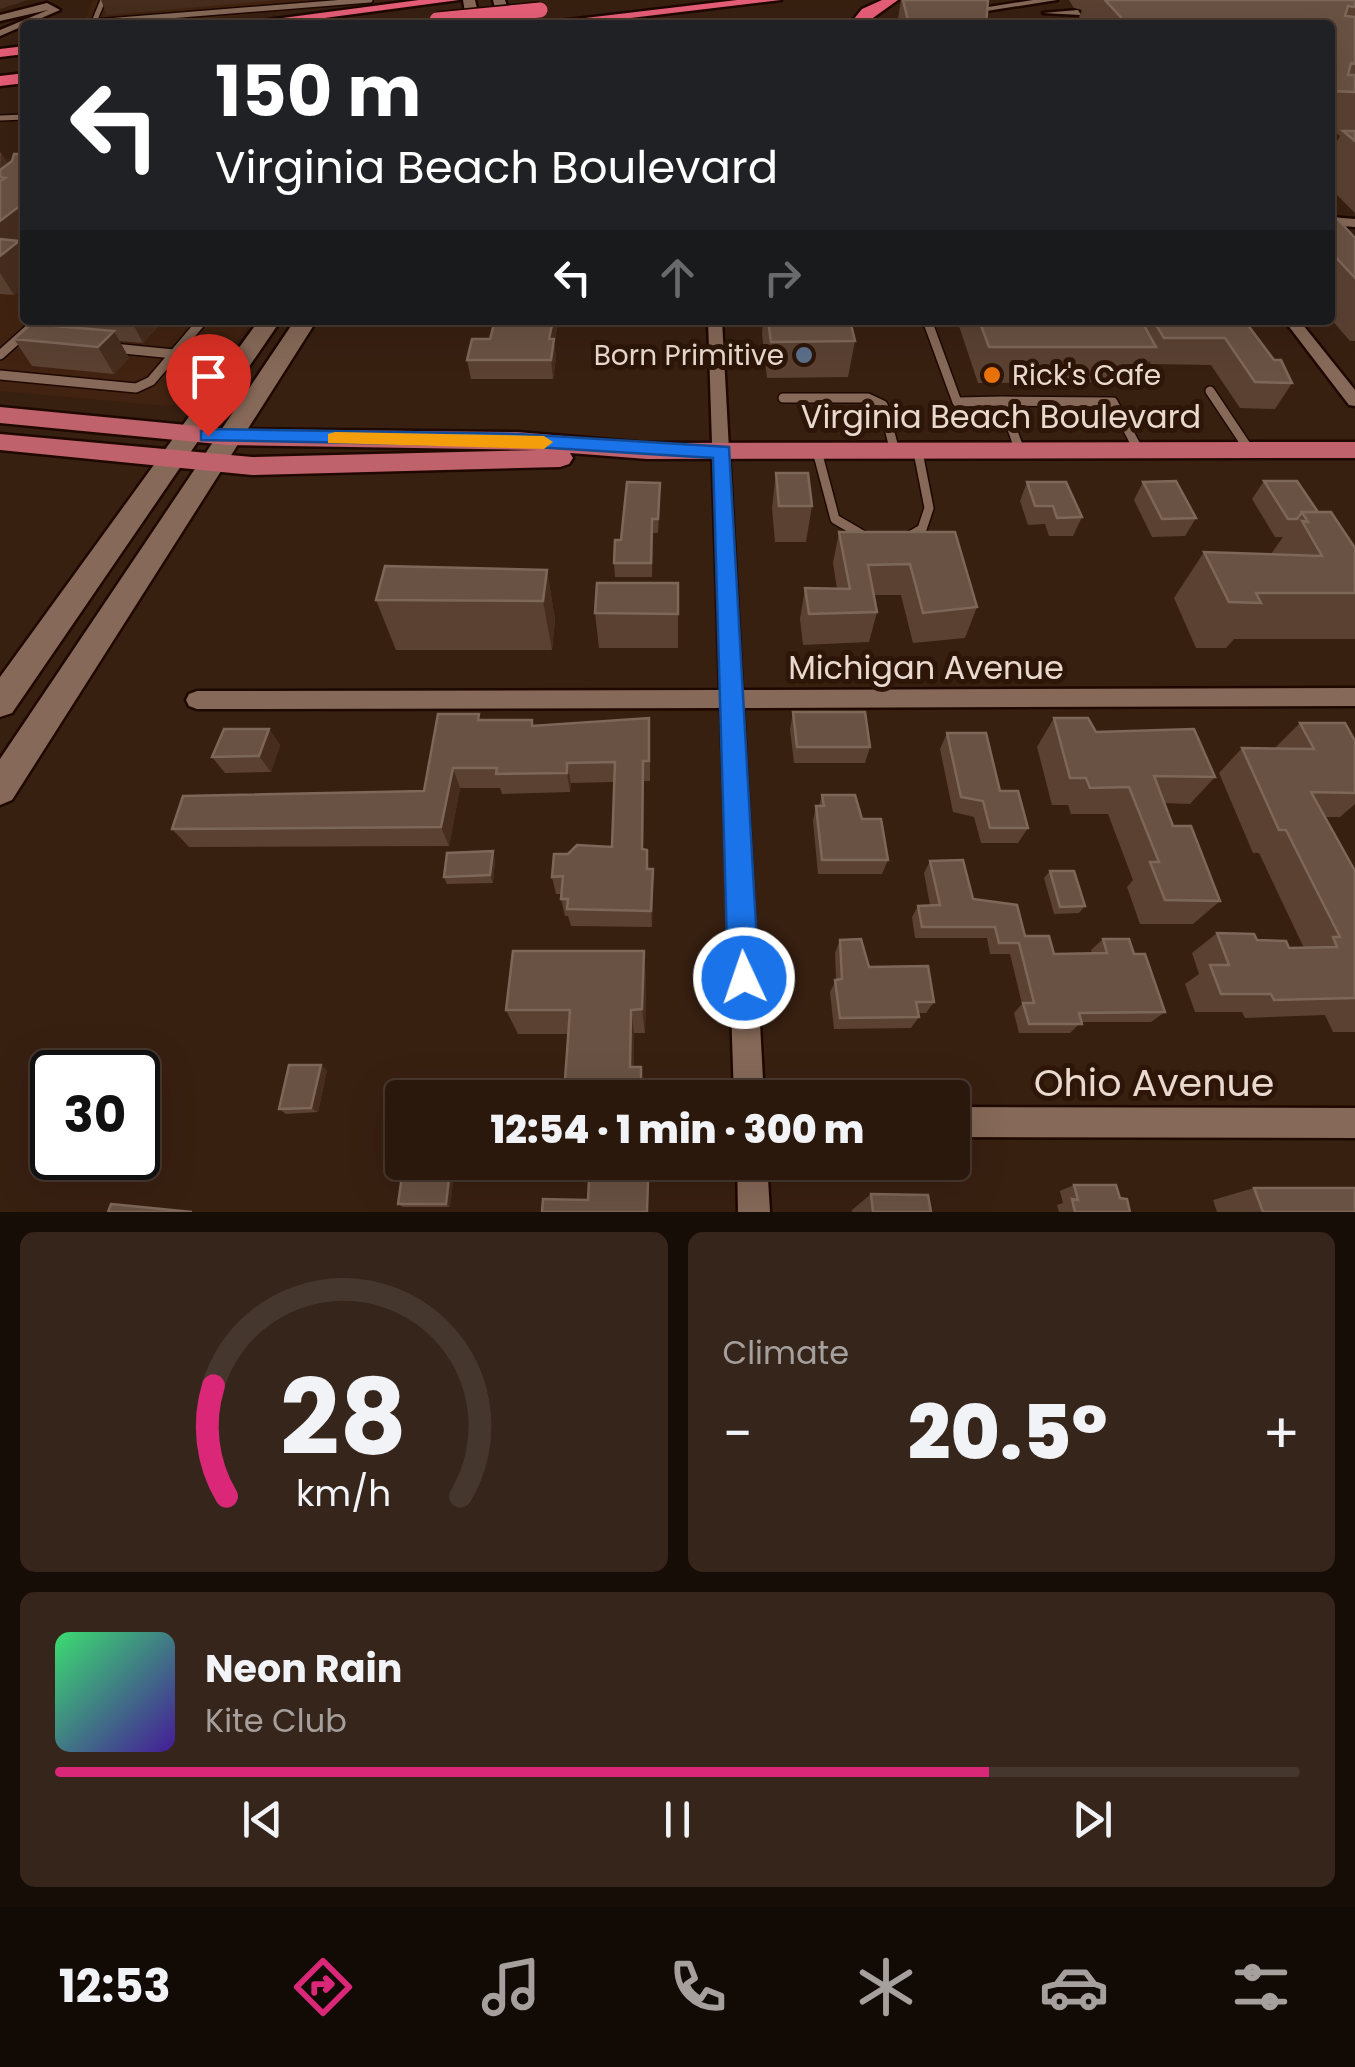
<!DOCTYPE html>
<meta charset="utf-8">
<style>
:root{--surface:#2a180d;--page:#36251b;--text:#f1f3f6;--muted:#a5a09d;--line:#46372e;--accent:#db2777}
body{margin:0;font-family:Poppins,sans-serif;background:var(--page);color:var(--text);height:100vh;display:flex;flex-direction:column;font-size:38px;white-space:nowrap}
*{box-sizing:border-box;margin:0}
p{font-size:32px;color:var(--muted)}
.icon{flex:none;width:55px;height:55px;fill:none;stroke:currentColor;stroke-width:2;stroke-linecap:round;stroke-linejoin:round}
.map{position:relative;height:1212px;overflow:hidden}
.panel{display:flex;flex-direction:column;gap:20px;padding:20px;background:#170d07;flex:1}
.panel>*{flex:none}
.guide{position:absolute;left:20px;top:20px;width:1315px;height:305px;border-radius:10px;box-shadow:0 10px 40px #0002,0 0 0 2px var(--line);background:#202124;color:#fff;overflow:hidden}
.speed{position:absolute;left:30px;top:1050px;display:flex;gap:20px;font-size:50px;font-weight:700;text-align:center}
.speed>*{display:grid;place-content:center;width:130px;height:130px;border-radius:50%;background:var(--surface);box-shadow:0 10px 40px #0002,0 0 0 2px var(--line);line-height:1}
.speed .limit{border:5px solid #111;border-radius:15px;background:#fff;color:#111}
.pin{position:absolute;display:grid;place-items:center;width:85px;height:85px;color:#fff;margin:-102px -42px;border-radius:50% 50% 50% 0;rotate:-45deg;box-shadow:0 0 10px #0007}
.pin .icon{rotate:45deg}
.me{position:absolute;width:110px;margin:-55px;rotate:357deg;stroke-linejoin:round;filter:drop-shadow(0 0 8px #0008)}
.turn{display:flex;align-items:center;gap:35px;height:210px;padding:0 30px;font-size:45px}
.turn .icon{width:130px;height:130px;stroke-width:2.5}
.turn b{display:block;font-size:70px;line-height:85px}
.lanes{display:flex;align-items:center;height:95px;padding:0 30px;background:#0003;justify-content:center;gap:50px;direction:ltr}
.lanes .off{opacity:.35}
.big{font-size:75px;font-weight:800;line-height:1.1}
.panel .widget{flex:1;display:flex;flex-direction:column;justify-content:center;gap:15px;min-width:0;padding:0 35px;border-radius:15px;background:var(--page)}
.panel .dial{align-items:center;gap:0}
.dial svg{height:260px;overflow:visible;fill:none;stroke:var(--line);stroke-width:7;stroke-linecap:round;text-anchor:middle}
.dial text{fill:var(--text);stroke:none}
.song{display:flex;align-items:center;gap:30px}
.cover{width:120px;height:120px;border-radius:15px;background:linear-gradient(135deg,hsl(140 70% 55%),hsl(260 70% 35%))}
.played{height:10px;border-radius:5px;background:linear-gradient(90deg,var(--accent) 75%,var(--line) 75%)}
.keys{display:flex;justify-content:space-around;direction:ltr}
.heat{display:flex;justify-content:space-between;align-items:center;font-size:55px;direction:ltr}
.panel .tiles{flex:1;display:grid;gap:20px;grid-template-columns:1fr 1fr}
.widget:last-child{grid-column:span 2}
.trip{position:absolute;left:385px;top:1080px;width:585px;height:100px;border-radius:10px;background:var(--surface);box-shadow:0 10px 40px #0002,0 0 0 2px var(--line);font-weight:800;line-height:100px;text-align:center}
.dock{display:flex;height:160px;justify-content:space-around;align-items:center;background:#110a05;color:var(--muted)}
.dock .icon{width:70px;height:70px}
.dock .on{color:var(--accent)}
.dock b{font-size:45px;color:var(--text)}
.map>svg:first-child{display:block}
</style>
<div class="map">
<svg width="1355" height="1212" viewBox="0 0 1355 1212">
<rect width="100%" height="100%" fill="#382011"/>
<!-- built -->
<path fill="#422311" d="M93,0H400L140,25H83Z
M0,158L25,160V320H253L193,402L168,406L0,391Z"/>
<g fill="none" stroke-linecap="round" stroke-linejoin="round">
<!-- service-far1 casing -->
<g stroke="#1e0800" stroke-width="8">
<path id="service-far1" d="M103,0L94,22L370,0
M0,118L25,117"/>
</g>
<!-- service casing -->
<g stroke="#1e0800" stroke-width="12">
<path id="service" d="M927,320L957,402L1002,401
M113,348L174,354
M0,355L39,320
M0,375L136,388L151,381L203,320
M1210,391L1250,451
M783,398H868L883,405L895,452
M817,451L835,519L864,536
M1020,451L1002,401L1113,402L1139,451
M905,539L922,529L929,508L918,452"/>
</g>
<!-- minor casing -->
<g stroke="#1e0800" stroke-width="5">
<path id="minor" d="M1033,0H1057L961,15L957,12Z
M47,3L60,10L0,36V30L48,10L0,21V15Z
M1078,10L1081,15L1043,13Z
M1330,217L1355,219V227L1330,225Z
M708,320H722L742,690L1355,688V706L743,708L764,1098H734L721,708L197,709L189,706L186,700L189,694L197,691L720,690Z
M1284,320H1299L1355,390V406L1349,405Z
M952,1107L1355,1108V1138L952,1137Z
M737,1162H767L770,1212H738Z"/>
</g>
<!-- secondary casing -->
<g stroke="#1e0800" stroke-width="5">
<path id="secondary" d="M463,0H475L481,25H467Z
M493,0H505L513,25H499Z
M259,320H281L12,713L0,717V677Z
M295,320H317L12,800L0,805V759Z"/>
</g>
<!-- primary casing -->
<g stroke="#1e0800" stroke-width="5">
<path id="primary" d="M0,407L228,429L517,432L647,443L1355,442V458L647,459L570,453L573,458L569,464L560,467L252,475L0,450V434L252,457L538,450L228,445L0,423Z"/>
</g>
<!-- motorway casing -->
<g stroke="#1e0800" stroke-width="5">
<path id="motorway" d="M419,0H459L272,25H230Z
M737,0H781L572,25H526Z
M882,0H898L863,25H849L862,9Z
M25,46V54L0,57V49Z
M25,73V83L0,86V76Z"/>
</g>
<!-- service-far1 -->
<use href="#service-far1" stroke="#866958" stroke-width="5"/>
<!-- service -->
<use href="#service" stroke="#866958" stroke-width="9"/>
<!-- minor -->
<use href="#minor" fill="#866958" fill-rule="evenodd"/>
<!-- secondary -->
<use href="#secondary" fill="#866958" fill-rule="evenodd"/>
<!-- primary -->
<use href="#primary" fill="#c0626b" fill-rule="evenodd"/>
<!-- motorway -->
<use href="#motorway" fill="#e65e77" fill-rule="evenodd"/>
<!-- motorway-bridge casing -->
<g stroke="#1e0800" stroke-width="18" stroke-linecap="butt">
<path id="motorway-bridge" d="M437,20L540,10"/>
</g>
<!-- motorway-bridge -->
<use href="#motorway-bridge" stroke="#e65e77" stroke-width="15"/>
</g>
<!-- wall -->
<path fill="#5a4132" d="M901,0H988L986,25H897Z
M1069,0H1355V213L1330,188V154L1340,136L1336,133L1330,132V25H1085L1079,17L1082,10L1074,8Z
M0,152L8,164L25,154V286L14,295L0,294Z
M1330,211L1355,238V341H1350L1330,318Z
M54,320H164L143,343L119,341L129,358L114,374L32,366L14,339L58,326Z
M495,320H559L554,343L556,358L553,379H471L467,360L490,339Z
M763,320H850L855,341L848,377L767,378L762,334Z
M957,320H1244L1292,383L1275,409L1240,408L1211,365L1151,364L1149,361L1139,382L978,383Z
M776,473L812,506L806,542H775L772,508Z
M1264,481L1318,512L1355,548V639H1234L1226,648H1196L1174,598L1204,552L1271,554L1283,537H1275L1252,499Z
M1027,482L1082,517L1073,536H1049L1045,524L1028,525L1020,501Z
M1143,482L1196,518L1185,536L1152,537L1134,500Z
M660,498L658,533H653L652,577H615L614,563Z
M839,532H955L977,607L965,638L913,643L901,595H874L877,612L869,642L803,645L800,619L805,588L837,589L833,563Z
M547,570L555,620L552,650H396L376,600Z
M678,583V648H599L595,613Z
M793,712L870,747L865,763H794L790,729Z
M1054,718L1096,732L1215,777L1190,804L1165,803L1173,826L1220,901L1193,924H1140L1127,887L1133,880L1108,814H1071L1068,805H1052L1037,747Z
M481,720L650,738V781H644L643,849L653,887L652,927L571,926L568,916H565L561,899L562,894H556L552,877L568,854L612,847L614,782L571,783L570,792L502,794L500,788H460L449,846L189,847L172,829L424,791Z
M1300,723L1355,741V804L1340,817H1325L1355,871V1032H1333L1325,1015L1245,1018L1242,1012H1195L1185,984L1199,974L1192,953L1217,933L1289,948H1304L1259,853H1253L1219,773L1242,748H1275Z
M269,729L280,745L271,772L225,773L212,757Z
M947,733L1000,791L1028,828L1018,843H981L974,817L953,812L940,749Z
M822,795L862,819L888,860L882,874H818L813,821L816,806H819Z
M495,859L493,883L447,884L444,877Z
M930,861L973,899L1025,936L1054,954L1092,953L1091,950L1103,939L1134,954L1165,1012L1151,1022H1081L1070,1033H1019L1014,1013L1022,1004L1010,954H990L987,938H915L912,917L918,906L930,905L924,873Z
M1050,871L1085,906L1079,913L1054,914L1044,878Z
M840,940L869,967L934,1002L926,1013H918L919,1017L911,1028L834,1029L830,992L836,980L835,953Z
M646,978L645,1033H634V1067H641L644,1098H556L565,1080L568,1034H518L506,1010Z
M327,1070L318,1112L286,1114L279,1109Z
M404,1162L450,1207H403L398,1204Z
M1074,1185L1120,1198L1130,1212H1059L1057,1205L1063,1203L1060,1191Z
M1254,1188L1355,1212H1217L1213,1200Z
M871,1194L931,1212H852V1210Z"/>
<!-- shaded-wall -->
<path fill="#462d1e" d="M0,0H28L0,9Z
M101,0H279L107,15Z
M1,152L19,184L5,178L0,177Z
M25,202V286L14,295L0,273V221Z
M131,320H164L143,343Z
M553,320H559L554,343L556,358L553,379L549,339Z
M114,331L129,358L114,374L98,347Z
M547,570L555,620L552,650L543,601Z
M269,729L280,745L271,772L259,756Z
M643,761L644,781L643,867L642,849Z
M567,763L571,783L570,792L567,773Z
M453,768L460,788L449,846L441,827Z
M493,851L495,859L493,883L490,875Z
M653,869V887L652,927L651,911Z
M644,951L646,978L645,1033L642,1009Z
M631,1010L634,1033V1088L630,1067Z
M321,1065L327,1070L318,1112L311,1108Z
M641,1067L644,1088V1098H642L641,1089Z
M451,1162H456L450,1207L446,1204Z"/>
<!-- building -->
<path fill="#695243" stroke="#7d6759" stroke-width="2.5" d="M903,0H988L986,25H909Z
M1105,0H1355V7L1348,6L1345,16L1355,17V64L1351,63L1348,75H1355V92L1330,91V25H1128Z
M1343,131H1355V141Z
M14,154H25V202L0,221V181L5,178L0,177V170L12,161Z
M1330,211L1355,238V278L1330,251Z
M0,239L19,241L0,256Z
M495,320H553L549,339H554L551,360H467L472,339H490Z
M768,320H850L855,341L771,342Z
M979,320H1141L1156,347H989Z
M1153,320H1244L1274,360H1281L1292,383L1255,382L1225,338H1164Z
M31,324L114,331L98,347L14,339Z
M776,473H808L812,506H779Z
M1176,481L1196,518L1162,519L1143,482Z
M1264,481H1297L1318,512H1302L1297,519H1288Z
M627,482L660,483L658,519H652L651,563H614L615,540H621Z
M1027,482H1066L1082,517L1057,518L1053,506H1035Z
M1302,512H1331L1355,548V593H1256L1261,603L1229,602L1204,552L1322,556L1302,521L1308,522Z
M839,532H955L977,607L923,613L910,564L868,565L877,612L809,614L805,588L850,589Z
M385,566L547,570L543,601L376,600Z
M597,583H678V614L595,613Z
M793,712H865L870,747H797Z
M438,714H479L478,720H532V726L649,718V761H643L642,849L647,850V869H653L651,911L567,909L568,899H561L563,876L552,877L554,854H568L577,845L612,847L615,762L567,763V773L496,774L497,768H453L441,827L172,829L183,796L424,791Z
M1054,718H1088L1096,732L1194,729L1215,777L1154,776L1173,826H1191L1220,901L1165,900L1150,862H1159L1129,787L1090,788L1086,778H1070Z
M1300,723H1345L1355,741V793L1311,792L1355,871V998L1274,1000L1271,994H1221L1210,965H1229L1217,933L1254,934L1257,940L1286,941L1289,948L1337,947L1333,937H1340L1286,830H1279L1242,748L1314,749Z
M224,729H269L259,756L212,757Z
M947,733H986L1000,791H1018L1028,828H990L983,801L961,797Z
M822,795H855L862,819H881L888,860H822L816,806H824Z
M493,851L490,875L444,877L447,853Z
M963,860L973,899L1017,905L1025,936H1049L1054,954L1107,953L1103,939H1129L1134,954H1145L1165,1012L1079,1013L1082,1024H1029L1023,1003H1034L1019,943H999L995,927H922L918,906L940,905L930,861Z
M1050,871H1074L1085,906L1060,907Z
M861,939L869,967L928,966L934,1002H916L919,1017L840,1018L835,980L842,979L840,940Z
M513,951H644L642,1009L631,1010L630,1067H641V1089H631L630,1098H556L557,1080H565L570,1010H506Z
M289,1065H321L311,1108L279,1109Z
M404,1162H451L446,1204H398Z
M589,1180H648L647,1212H542L543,1199L588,1200Z
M1074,1185H1116L1120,1198L1127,1199L1130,1212H1075L1072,1199L1078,1200Z
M1254,1188H1355V1212H1263Z
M871,1194L928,1195L931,1212H873Z
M111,1204L192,1212H108Z"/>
<!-- route -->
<path fill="#1a73e8" stroke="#114b97" stroke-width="2.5" d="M208,429L518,434L729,447L759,978L755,989L744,994L733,989L728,978L713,458L518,446L201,440V431Z"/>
<!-- slow -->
<path fill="#f59e0b" d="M335,432L544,436L553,442L544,449L328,443V434Z"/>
<!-- markers -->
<circle fill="#5c6f8a" stroke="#2d1608" stroke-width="4" cx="804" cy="355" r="10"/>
<circle fill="#e8710a" stroke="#2d1608" stroke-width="4" cx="992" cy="375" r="10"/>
<g text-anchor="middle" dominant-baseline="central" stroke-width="10" stroke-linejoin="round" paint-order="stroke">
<!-- far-poi labels -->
<g font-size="28" fill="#e9d9cf" stroke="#2d1608" text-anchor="end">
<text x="784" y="355">Born Primitive</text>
<text x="1012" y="375" text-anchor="start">Rick's Cafe</text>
</g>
<!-- street labels -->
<g font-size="32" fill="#e9d9cf" stroke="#2d1608">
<text x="1001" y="416">Virginia Beach Boulevard</text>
<text x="926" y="667">Michigan Avenue</text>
</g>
<!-- near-street labels -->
<g font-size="38" fill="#e9d9cf" stroke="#2d1608">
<text x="1154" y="1082">Ohio Avenue</text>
</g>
</g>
</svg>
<div class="speed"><div class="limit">30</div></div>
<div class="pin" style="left:208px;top:436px;background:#d93025"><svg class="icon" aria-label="arrive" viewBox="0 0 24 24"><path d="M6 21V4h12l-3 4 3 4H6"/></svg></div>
<svg class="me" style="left:744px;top:978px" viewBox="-20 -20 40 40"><circle r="17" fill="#1a73e8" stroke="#fff" stroke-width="3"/><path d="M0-11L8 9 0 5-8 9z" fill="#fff"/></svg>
<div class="trip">12:54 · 1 min · 300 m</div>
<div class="guide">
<div class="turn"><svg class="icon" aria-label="left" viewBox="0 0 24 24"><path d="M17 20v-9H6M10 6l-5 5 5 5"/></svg><div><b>150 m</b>Virginia Beach Boulevard</div></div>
<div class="lanes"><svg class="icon" aria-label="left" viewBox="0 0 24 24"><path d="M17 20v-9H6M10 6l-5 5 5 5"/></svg><svg class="icon off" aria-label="ahead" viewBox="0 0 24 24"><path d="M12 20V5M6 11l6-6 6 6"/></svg><svg class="icon off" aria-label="right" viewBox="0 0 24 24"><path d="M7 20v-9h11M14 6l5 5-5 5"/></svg></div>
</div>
</div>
<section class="panel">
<div class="tiles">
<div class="widget dial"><svg viewBox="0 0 100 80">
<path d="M14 69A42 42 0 1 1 86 69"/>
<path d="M14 69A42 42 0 0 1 10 35" stroke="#db2777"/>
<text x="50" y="56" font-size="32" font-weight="700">28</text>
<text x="50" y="72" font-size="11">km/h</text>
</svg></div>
<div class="widget"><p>Climate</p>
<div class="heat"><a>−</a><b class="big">20.5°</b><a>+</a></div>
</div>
<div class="widget">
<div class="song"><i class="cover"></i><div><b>Neon Rain</b><p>Kite Club</p></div></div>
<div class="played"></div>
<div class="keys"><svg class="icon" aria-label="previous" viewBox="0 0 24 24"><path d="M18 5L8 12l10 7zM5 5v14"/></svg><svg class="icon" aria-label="pause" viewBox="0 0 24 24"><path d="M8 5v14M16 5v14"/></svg><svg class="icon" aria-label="next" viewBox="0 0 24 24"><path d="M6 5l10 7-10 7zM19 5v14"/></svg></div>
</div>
</div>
</section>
<nav class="dock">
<b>12:53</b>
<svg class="icon on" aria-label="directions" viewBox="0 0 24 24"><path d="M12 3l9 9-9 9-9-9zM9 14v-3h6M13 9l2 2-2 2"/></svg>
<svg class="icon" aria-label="music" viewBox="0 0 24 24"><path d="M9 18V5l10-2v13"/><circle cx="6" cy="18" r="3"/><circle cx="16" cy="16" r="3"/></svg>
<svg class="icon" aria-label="phone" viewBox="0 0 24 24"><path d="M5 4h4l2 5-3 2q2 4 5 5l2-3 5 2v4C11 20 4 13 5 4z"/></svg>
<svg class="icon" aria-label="climate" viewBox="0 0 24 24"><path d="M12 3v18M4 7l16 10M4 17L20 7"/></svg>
<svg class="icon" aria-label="car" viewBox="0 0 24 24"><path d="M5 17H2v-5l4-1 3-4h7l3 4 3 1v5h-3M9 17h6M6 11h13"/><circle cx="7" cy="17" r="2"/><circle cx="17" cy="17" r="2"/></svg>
<svg class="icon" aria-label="filters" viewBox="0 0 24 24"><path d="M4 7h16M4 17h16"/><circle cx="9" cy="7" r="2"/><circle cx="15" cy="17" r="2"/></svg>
</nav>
